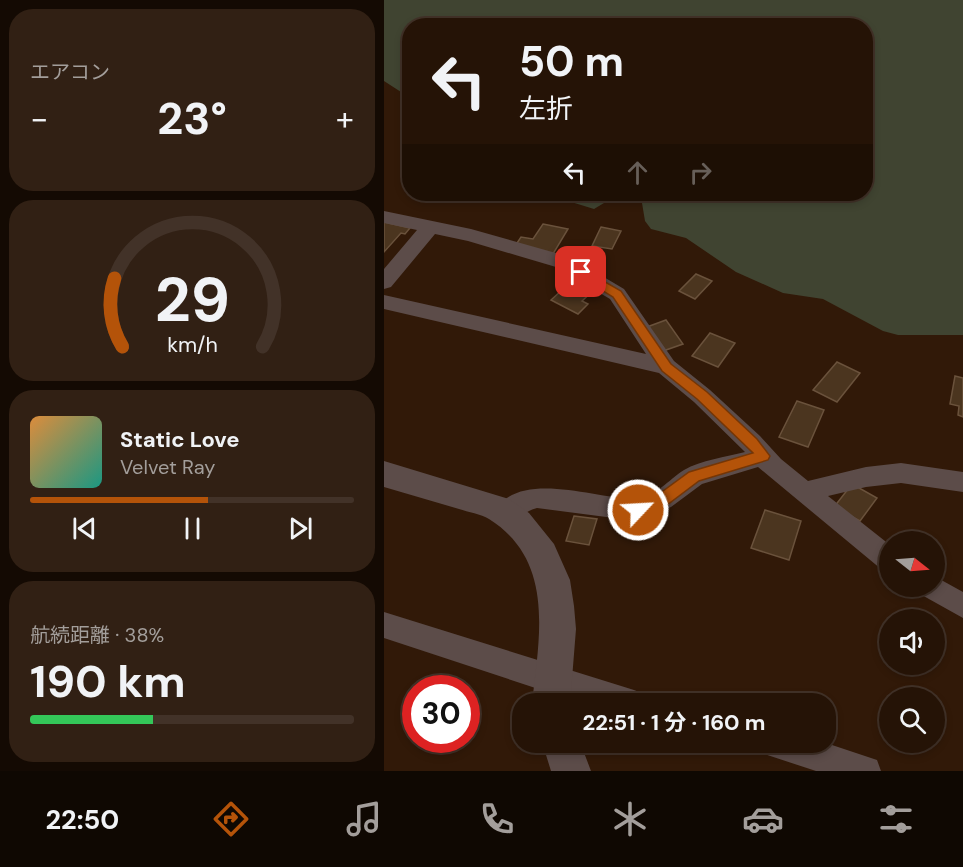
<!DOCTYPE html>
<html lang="ja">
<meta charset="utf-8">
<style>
:root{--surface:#251306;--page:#312014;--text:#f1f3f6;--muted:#a39e9b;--line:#423228;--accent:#b45309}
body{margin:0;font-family:"DM Sans","Noto Sans JP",sans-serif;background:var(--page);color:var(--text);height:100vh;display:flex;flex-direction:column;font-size:22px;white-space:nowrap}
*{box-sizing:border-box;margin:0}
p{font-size:20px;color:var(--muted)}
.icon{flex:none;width:33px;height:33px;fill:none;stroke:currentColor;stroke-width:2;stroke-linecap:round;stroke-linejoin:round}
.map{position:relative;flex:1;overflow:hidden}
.panel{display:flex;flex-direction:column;gap:9px;padding:9px;background:#140a03;width:384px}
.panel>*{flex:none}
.top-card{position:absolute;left:18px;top:18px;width:471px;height:183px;border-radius:24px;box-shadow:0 3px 9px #0003,0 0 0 2px var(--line);background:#251306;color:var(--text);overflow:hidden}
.needle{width:39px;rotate:107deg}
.controls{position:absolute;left:495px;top:531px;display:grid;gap:12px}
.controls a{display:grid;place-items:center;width:66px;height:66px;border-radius:50%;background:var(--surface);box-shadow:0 3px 9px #0003,0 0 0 2px var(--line);font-size:30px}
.speed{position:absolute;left:18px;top:675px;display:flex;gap:12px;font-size:30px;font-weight:700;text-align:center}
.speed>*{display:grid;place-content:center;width:78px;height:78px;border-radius:50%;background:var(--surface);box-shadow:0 3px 9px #0003,0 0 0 2px var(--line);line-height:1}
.speed .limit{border:9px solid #d22;background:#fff;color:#111}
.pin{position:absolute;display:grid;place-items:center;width:51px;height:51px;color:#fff;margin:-26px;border-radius:12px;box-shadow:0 3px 9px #0006}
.me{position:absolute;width:66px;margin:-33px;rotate:65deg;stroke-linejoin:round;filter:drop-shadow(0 0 4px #0008)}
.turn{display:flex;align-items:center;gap:21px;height:126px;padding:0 18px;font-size:27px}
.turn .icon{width:78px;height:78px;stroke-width:2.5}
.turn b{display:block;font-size:42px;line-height:51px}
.lanes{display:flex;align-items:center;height:57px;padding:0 18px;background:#0003;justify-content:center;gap:30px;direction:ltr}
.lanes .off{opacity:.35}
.big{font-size:45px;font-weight:700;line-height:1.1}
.panel .tile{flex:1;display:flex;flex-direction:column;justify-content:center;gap:9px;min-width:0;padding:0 21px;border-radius:24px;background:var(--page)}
.panel .dial{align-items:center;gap:0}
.dial svg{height:156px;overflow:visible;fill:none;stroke:var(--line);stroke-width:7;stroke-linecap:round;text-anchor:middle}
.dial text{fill:var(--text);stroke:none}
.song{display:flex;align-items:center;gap:18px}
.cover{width:72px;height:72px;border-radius:9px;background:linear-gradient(135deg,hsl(30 70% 55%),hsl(170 70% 35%))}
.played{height:6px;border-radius:3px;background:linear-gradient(90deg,var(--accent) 55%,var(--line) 55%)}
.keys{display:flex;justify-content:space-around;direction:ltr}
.heat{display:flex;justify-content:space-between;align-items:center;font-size:33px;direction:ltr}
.charge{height:9px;border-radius:4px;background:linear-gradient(90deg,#34c759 38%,var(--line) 0)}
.trip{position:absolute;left:128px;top:693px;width:324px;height:60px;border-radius:24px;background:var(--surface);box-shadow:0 3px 9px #0003,0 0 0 2px var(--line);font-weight:700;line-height:60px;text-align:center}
.menu{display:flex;height:96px;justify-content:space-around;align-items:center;background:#0f0802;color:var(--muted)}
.menu .icon{width:42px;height:42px}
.menu .selected{color:var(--accent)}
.menu b{font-size:27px;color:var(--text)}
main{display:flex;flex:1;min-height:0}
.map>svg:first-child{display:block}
</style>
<main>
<section class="panel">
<div class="tile"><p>エアコン</p>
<div class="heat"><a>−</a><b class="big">23°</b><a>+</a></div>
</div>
<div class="tile dial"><svg viewBox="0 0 100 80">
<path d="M14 69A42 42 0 1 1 86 69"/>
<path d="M14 69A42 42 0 0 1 10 34" stroke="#b45309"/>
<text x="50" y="56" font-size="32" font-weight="700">29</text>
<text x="50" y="72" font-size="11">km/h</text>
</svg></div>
<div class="tile">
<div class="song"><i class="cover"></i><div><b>Static Love</b><p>Velvet Ray</p></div></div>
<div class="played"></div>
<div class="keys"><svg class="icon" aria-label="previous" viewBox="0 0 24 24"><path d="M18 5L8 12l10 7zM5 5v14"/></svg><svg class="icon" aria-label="pause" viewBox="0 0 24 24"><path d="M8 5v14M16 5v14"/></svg><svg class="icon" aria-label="next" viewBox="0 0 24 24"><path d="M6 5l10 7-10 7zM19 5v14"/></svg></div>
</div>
<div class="tile"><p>航続距離 · 38%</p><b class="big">190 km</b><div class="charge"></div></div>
</section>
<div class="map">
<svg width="579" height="771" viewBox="0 0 579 771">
<rect width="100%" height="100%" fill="#311908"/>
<!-- green -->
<path fill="#404431" d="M0,0H579V335H514L499,331L439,299L399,293L352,272L302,238L267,229L261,221L258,203L265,194H482V26H26L25,111L17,92L0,81Z
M174,194H235L210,209L171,197Z"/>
<!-- building -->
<path fill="#4b351f" stroke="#6a523c" stroke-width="1.5" d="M0,222L26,228L21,234L17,233L0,252Z
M159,224L184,229L169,254L131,246L137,237L149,239Z
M217,227L237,231L228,249L208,246Z
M312,274L328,281L311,299L295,291Z
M189,280L210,290L198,301L204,304L194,314L167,300Z
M282,320L299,344L279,351L263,327Z
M326,333L351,343L334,367L308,356Z
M453,362L476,373L453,402L429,390Z
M571,376L579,378V417L574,415L575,406L566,404Z
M413,401L440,410L424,447L395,437Z
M468,484L493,498L476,521L450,507Z
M381,510L417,521L405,560L367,548Z
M190,516L213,519L205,545L182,541Z"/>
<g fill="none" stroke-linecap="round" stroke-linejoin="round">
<!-- minor -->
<path fill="#5c4c49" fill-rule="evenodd" d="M0,211L87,229L186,257L240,289L290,361L326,390L376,436L397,459L424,481L482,467L517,463L579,472V492L517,483L482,487L444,496L506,545V572L497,569L374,467L318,484L287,507L253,521L153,508C135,512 133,528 113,521L109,514C132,468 209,498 249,499C269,500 285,479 300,470C317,460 342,457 361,452L310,402L275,373L0,309V295L262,354L226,299L172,267L84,241L51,234L7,287L0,289V269L33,230L0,223Z
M550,576L579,592V618L536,594L533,586H550Z
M0,612L250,690L260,694L265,704H200L0,638Z
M373,742H439L493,760L497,771H432L377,753Z"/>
<!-- tertiary -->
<path fill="#5c4c49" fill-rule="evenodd" d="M0,461L125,499L145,513L170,544L186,580L190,606L192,629L186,704H148C155,638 172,561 105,519C97,514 84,512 75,509C50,502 25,494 0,487Z
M158,742H196L207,771H167Z"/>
</g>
<!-- route -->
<path fill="#b45309" stroke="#753606" stroke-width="1.5" d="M197,268L237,291L287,364L323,392L373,439L386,456L384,460L315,481L283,505L254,517L248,515L246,510L248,506L272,496L305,472L369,453L313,399L278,371L229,297L193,275L191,272Z"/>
</svg>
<div class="controls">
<a><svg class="needle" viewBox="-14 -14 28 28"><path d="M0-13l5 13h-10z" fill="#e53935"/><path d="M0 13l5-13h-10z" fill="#a39e9b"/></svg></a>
<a><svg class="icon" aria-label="sound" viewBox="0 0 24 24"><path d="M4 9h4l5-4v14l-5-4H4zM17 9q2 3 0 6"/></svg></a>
<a><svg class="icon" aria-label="search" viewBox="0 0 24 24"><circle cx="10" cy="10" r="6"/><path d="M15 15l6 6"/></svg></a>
</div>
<div class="speed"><div class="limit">30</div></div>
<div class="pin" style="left:197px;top:272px;background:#d93025"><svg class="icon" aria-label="arrive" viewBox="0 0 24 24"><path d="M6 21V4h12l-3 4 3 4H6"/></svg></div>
<svg class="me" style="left:254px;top:510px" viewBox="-20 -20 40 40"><circle r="17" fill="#b45309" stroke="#fff" stroke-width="3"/><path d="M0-11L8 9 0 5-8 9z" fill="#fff"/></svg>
<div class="trip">22:51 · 1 分 · 160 m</div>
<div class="top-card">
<div class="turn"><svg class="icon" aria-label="left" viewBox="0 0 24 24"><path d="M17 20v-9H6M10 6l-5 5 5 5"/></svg><div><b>50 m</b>左折</div></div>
<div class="lanes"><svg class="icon" aria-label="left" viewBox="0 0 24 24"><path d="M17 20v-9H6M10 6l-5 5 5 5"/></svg><svg class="icon off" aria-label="ahead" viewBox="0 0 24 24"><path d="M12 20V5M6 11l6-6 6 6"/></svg><svg class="icon off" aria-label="right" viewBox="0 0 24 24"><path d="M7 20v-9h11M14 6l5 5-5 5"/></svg></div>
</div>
</div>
</main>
<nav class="menu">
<b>22:50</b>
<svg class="icon selected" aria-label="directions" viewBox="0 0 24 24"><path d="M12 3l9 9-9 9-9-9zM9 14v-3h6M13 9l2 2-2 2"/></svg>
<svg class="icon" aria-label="music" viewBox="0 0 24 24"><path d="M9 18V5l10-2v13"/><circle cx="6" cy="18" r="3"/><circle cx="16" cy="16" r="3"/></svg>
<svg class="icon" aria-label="phone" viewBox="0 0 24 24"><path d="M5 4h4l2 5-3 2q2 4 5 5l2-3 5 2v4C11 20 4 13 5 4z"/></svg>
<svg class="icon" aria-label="climate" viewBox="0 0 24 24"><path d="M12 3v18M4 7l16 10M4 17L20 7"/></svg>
<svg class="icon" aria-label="car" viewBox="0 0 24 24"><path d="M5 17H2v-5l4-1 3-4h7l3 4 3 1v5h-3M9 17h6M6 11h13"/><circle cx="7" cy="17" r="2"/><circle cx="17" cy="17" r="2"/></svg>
<svg class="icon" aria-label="filters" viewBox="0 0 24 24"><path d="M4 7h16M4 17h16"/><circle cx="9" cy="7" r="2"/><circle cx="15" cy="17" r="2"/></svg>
</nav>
